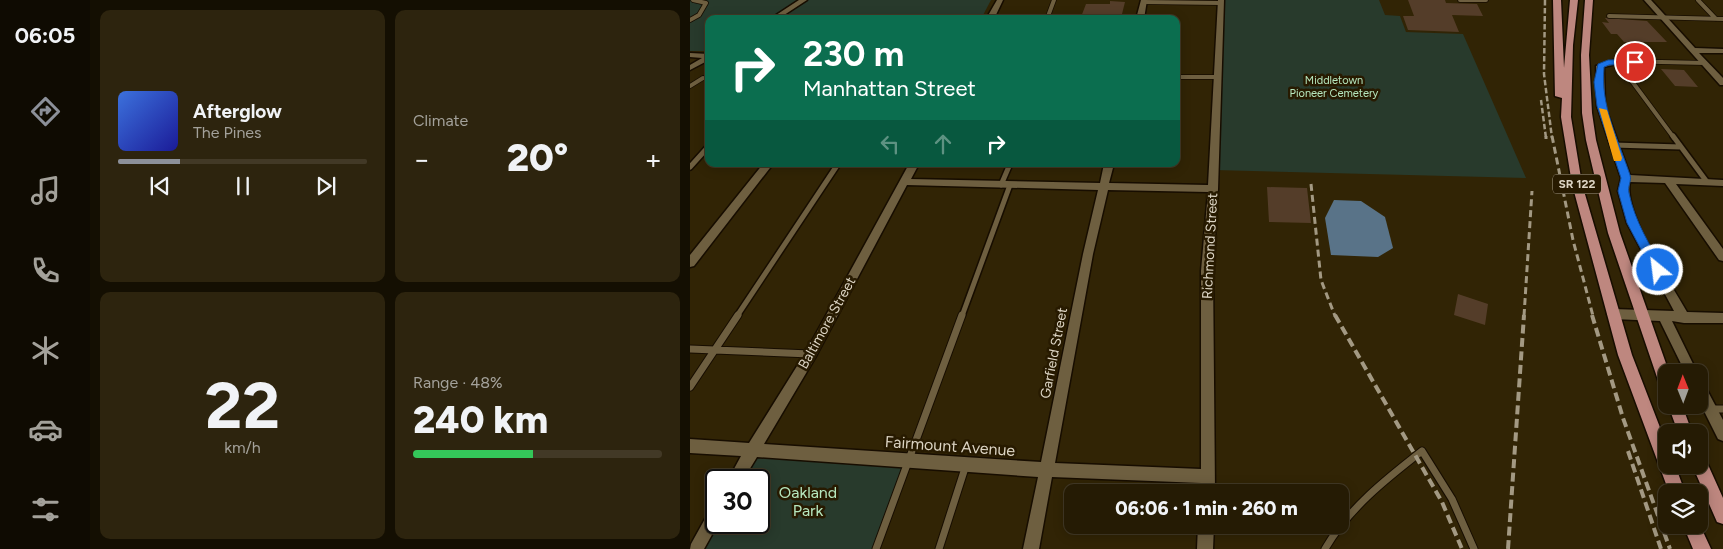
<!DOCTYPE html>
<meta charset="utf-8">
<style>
:root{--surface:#251b04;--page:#2d240e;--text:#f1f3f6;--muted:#a3a19a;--line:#423926;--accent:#8c9099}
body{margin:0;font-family:Figtree,sans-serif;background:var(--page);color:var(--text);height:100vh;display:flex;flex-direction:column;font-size:19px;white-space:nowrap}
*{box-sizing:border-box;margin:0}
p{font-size:16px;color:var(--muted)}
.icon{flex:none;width:28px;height:28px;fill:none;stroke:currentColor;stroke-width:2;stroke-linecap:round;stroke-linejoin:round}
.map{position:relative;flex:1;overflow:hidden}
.drawer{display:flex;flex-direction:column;gap:10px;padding:10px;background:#140f02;width:600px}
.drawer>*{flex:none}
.guide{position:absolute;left:15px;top:15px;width:475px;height:152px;border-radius:10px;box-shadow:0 2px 12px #0003,0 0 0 1px var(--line);background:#0b6e4f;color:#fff;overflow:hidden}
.needle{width:32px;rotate:359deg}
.buttons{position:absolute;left:968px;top:364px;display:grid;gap:10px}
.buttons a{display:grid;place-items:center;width:50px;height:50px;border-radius:10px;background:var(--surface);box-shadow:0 2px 12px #0003,0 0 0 1px var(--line);font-size:25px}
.speed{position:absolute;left:15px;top:469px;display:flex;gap:10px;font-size:25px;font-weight:700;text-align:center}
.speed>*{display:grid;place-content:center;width:65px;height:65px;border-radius:50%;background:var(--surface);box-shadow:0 2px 12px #0003,0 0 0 1px var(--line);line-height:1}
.speed .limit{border:2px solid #111;border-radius:8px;background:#fff;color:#111}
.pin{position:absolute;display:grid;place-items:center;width:42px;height:42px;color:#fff;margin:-21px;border:2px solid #fff;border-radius:50%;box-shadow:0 1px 5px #0007}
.me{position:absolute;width:55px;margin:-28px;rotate:331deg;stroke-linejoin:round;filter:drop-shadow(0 0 4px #0008)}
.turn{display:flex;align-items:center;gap:18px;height:105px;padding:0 15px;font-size:22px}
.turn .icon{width:65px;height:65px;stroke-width:2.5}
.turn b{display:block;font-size:35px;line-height:42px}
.lanes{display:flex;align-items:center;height:48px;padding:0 15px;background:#0003;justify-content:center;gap:25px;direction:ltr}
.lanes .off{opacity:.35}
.big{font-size:38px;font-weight:800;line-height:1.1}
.drawer .tile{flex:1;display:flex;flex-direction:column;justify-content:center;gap:8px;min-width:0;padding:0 18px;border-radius:10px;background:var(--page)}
.drawer .dial{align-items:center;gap:0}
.dial b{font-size:65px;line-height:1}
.song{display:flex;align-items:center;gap:15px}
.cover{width:60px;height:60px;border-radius:8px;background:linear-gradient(135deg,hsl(220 70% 55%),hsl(240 70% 35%))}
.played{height:5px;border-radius:2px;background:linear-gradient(90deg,var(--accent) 25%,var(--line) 25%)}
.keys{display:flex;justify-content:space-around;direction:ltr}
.heat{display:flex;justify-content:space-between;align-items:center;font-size:28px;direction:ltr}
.charge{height:8px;border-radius:4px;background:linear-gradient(90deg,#34c759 48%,var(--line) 0)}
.drawer .tiles{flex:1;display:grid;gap:10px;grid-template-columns:repeat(2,1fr)}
.trip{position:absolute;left:374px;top:484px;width:285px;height:50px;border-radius:10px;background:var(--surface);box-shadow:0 2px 12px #0003,0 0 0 1px var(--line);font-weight:800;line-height:50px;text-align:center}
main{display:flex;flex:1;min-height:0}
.menu{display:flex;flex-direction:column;width:90px;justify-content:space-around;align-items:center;background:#0f0b02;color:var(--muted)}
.menu .icon{width:35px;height:35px}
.menu .active{color:var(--accent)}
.menu b{font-size:22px;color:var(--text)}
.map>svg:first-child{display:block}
</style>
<main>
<nav class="menu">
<b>06:05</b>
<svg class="icon active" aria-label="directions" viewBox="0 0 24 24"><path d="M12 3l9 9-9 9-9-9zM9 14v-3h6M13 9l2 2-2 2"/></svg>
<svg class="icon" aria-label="music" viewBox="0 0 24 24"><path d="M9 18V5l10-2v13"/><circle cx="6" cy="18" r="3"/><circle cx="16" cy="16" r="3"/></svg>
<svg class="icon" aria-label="phone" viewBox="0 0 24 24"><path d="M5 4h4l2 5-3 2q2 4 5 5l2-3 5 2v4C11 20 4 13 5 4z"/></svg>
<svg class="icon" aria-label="climate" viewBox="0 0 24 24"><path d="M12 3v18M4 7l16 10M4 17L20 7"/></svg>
<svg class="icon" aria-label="car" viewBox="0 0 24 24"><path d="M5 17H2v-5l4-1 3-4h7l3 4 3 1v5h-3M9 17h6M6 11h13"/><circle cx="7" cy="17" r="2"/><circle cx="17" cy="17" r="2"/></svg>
<svg class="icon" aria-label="filters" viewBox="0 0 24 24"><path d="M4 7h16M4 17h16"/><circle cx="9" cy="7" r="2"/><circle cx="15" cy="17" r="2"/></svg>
</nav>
<section class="drawer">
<div class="tiles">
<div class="tile">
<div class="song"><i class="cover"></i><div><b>Afterglow</b><p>The Pines</p></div></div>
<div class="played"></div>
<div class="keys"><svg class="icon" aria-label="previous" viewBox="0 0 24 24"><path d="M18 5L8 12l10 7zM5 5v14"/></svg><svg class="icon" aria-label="pause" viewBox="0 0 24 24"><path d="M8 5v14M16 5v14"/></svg><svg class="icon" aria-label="next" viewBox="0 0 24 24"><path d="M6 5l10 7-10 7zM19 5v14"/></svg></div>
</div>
<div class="tile"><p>Climate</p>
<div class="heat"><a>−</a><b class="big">20°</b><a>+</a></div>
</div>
<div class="tile dial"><b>22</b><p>km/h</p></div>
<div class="tile"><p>Range · 48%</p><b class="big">240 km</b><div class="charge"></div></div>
</div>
</section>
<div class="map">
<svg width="1033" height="549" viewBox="0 0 1033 549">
<rect width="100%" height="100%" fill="#312405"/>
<!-- green -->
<path fill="#283a2c" d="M0,0H301L291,19H19V51H0Z
M531,0H689L695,15L710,16L716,32L773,34L836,178L524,170Z
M61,451L219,461L186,549H6L26,513V522H69V480H45Z"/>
<!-- water -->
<path fill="#597388" d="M644,200L671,201L695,217L703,248L688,257L641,255L635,218Z"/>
<!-- building -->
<path fill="#543d29" d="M718,0H755L756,3L787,4L793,16L762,15L769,32L718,30L713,16H724Z
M420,1L435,2L431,18L391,17L396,4H420Z
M915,18L957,21L977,42H934L927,34H921L912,22L919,23Z
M971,69L994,70L1008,87L985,86Z
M577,187L617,188L621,223L579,222Z
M768,294L798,304L795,325L764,315Z"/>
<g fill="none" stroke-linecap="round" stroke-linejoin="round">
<!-- lane-far2 casing -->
<g stroke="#170d00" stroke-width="5.5">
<path id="lane-far2" d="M770,0H796
M1008,0L1026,19
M453,2L530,3
M919,16L1033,19
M357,19L364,0
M0,20L9,15L16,3L3,0
M927,61L984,138
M927,61L1015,63
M486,77H528
M0,86L13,78"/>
</g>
<!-- lane-far1 casing -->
<g stroke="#170d00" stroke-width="8">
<path id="lane-far1" d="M983,136L1017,182
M923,145L991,147
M0,167L19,146
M311,185L320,164
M47,316L148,164
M272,316L320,185"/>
</g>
<!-- lane casing -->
<g stroke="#170d00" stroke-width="9">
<path id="lane" d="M0,349L120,354
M0,387L48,315
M1022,409H1033
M186,549L272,315
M249,549L276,465
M635,549C658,509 696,479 732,451L762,499L784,549"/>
</g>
<!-- street casing -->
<g stroke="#170d00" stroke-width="3">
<path id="street" d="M109,0H117L88,19H80Z
M307,0H313L304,19H296Z
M451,0H457L454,19H446Z
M528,0H534L528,189L523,271L525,492H511V483L362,477L349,549H333L348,477L67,457L53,480H38L51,456L0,453V439L59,443L117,350L219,164H229L221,179L410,183L414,164H424L419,183L518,185ZM217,185L408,190L393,254L351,462L74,444L125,358ZM418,190L518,192L511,271V469L365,463L403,254Z
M954,0H961L1005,48L1033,49V53H1009L1033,78V85H1030Z
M0,53L19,54V60L0,70V65L12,58L0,57Z
M927,59H930V63L914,67L915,106L940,175L1033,180V186L986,184L1033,249V261L1029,260L975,183L940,182C933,213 980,282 997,312L1033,313V323H994L982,321L1007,372H995L970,321L923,319L919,317L917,314L919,311L923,309L984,311L937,223L928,191L931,178L907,106L906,66Z
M73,164H83L4,266L0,267V255Z
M1009,382L1014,384L1033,420V441L1028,439L1009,401Z
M26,506V522H29L14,549H0L1,544L21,508Z
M508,525H524L523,549H507Z"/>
</g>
<!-- primary casing -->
<g stroke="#170d00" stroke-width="3">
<path id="primary" d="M863,0H871L874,68L880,0H888L883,45L881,117L892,184L942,355L976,443V465H985L995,492H979L928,355L882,184L871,117L872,98L865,96Z
M895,0H903L899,55L902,113L906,140L930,233L979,372H976V390L971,388L969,383L918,233L896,140L892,113L891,55Z
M978,405H992L1002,432H988Z
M1009,456L1015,458L1033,498V524L1027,522L1002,465H1009Z
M1009,523L1021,549H1003L993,525H1009Z"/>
</g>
<!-- lane-far2 -->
<use href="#lane-far2" stroke="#6e5f40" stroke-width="4"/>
<!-- lane-far1 -->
<use href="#lane-far1" stroke="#6e5f40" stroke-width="5"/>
<!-- lane -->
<use href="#lane" stroke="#6e5f40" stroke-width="7"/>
<!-- street -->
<use href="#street" fill="#6e5f40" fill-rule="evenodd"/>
<!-- primary -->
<use href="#primary" fill="#be877f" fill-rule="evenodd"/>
<!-- rail-far2 -->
<path stroke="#a39983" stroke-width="2.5" stroke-dasharray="5.5 2.5" stroke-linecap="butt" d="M855,0L854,74L862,138
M851,100L856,138"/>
<!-- rail-far1 -->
<path stroke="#a39983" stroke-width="3" stroke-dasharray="7 4" stroke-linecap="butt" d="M856,136V139
M862,136L883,240L903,316
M621,184L631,280L645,316
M834,316L842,191"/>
<!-- rail -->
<path stroke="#a39983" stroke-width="4" stroke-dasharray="9 4.5" stroke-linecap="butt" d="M645,315L752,502L772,549
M902,315L933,418L980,549
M938,451L971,549
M818,549L834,315"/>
</g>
<!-- route -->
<path fill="#1a73e8" stroke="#114b97" d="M945,59L948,60V64L919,65L914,67C910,105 928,139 940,175C942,181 937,187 939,193C945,222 960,245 974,270L968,275L964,274L937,223L928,191L931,178L907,106L904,82L908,64L918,60Z"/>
<!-- slow -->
<path fill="#f59e0b" d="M909,108L917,110L932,158L931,161H924L923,158Z"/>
<g text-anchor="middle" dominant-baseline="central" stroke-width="5" stroke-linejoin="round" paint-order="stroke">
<!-- far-park labels -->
<g font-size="11" fill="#b6e7be" stroke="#271a00">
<text x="644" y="80">Middletown<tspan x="644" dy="13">Pioneer Cemetery</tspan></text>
</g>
<!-- shield labels -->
<rect fill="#271a00" stroke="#a69c88" stroke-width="1" x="863" y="174.5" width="48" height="19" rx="4"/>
<g font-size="12" font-weight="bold" fill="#dcd4c3">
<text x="887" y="184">SR 122</text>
</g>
<!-- street labels -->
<g font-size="14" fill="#dcd4c3" stroke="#271a00">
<text transform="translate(520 246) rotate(-87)">Richmond Street</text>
<text transform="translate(137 323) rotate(-61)">Baltimore Street</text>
<text transform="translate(364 353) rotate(-79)">Garfield Street</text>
</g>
<!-- near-street labels -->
<g font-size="16" fill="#dcd4c3" stroke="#271a00">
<text transform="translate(260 446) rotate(4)">Fairmount Avenue</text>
</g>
<!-- near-park labels -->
<g font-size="16" fill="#b6e7be" stroke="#271a00">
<text x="118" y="492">Oakland<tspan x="118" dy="18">Park</tspan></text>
</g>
</g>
</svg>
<div class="buttons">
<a><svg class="needle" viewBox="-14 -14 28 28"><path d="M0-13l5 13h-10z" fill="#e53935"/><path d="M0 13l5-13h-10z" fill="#a3a19a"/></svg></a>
<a><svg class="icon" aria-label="sound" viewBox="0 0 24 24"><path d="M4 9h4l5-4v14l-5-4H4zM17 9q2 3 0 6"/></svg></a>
<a><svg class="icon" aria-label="layers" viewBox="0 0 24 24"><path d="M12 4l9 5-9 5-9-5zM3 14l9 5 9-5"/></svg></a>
</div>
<div class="speed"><div class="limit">30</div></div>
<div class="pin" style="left:945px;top:62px;background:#d93025"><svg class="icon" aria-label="arrive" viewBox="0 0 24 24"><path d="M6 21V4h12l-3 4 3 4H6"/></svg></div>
<svg class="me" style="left:968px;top:270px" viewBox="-20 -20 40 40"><circle r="17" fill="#1a73e8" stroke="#fff" stroke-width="3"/><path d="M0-11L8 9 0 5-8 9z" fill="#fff"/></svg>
<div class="trip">06:06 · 1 min · 260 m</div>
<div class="guide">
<div class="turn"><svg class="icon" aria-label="right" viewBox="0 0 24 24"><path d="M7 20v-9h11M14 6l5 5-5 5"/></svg><div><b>230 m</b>Manhattan Street</div></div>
<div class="lanes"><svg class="icon off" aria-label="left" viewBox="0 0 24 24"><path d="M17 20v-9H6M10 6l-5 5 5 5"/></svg><svg class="icon off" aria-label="ahead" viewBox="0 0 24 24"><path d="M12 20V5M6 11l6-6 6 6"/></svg><svg class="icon" aria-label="right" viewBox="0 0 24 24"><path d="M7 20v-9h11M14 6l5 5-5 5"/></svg></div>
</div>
</div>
</main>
